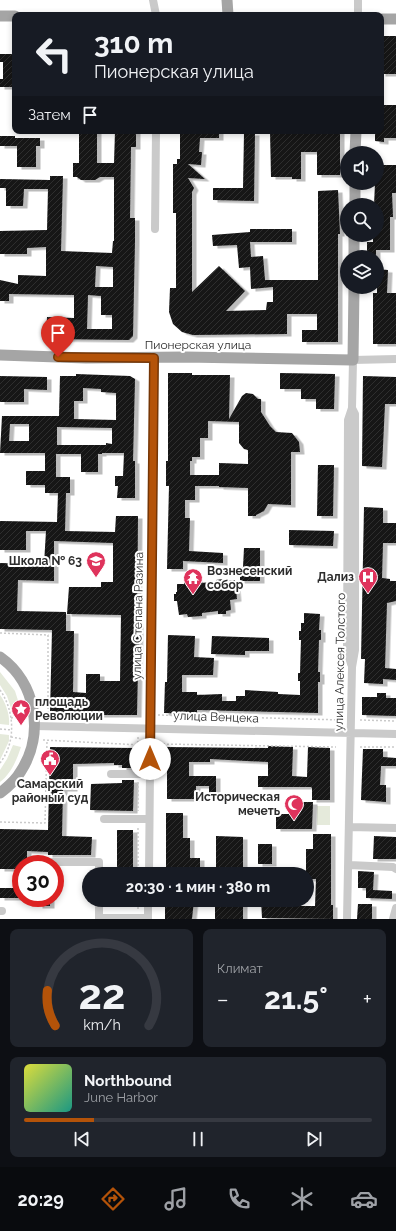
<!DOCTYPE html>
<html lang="ru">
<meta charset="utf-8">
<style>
:root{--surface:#171b24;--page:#20242c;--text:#f1f3f6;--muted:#9ea1a6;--line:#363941;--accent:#b45309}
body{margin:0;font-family:Raleway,sans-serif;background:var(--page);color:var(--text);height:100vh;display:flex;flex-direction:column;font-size:15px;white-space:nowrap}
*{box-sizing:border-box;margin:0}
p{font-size:13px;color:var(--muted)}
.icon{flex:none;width:22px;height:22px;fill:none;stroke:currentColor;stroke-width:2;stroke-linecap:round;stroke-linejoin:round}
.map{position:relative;height:919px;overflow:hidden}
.side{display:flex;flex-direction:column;gap:10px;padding:10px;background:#0d0f14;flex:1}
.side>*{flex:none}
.top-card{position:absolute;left:12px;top:12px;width:372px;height:122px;border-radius:8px;box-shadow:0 2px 6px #0003;background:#171b24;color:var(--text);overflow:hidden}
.tools{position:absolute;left:340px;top:146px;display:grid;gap:8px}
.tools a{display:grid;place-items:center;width:44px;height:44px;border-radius:50%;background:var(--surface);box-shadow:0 2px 6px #0003;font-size:20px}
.speed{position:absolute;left:12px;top:855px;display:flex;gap:8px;font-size:20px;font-weight:700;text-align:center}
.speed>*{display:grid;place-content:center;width:52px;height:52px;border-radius:50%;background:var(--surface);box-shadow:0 2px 6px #0003;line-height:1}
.speed .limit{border:6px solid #d22;background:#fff;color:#111}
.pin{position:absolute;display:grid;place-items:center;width:34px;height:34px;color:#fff;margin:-41px -17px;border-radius:50% 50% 50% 0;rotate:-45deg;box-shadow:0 0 4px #0007}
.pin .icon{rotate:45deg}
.me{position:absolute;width:44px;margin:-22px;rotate:0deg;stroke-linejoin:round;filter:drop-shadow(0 0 3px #0008)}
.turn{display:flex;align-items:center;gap:14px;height:84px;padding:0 16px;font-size:18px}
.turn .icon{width:52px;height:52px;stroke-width:2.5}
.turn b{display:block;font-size:28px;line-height:34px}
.then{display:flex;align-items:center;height:38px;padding:0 16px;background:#0003;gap:8px;font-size:15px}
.big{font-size:30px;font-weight:700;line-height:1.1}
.side .card{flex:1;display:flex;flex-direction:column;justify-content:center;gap:6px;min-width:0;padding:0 14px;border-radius:8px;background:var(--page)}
.side .dial{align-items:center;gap:0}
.dial svg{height:104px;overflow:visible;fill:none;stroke:var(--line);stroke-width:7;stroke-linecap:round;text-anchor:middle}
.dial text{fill:var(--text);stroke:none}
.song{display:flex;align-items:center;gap:12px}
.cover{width:48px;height:48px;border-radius:6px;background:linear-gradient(135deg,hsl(60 70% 55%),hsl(170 70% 35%))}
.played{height:4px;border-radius:2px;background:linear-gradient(90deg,var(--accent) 20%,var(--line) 20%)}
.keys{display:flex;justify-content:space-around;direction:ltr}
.heat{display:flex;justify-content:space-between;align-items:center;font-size:22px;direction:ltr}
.side .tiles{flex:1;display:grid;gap:10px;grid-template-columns:1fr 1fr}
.card:last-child{grid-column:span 2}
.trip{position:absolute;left:82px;top:867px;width:232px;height:40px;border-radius:20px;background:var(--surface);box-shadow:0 2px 6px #0003;font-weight:700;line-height:40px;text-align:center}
.tabs{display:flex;height:64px;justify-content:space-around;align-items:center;background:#090b0e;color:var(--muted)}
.tabs .icon{width:28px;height:28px}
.tabs .selected{color:var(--accent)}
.tabs b{font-size:18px;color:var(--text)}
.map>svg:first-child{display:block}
</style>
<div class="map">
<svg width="396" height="919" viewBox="0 0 396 919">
<defs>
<pattern id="building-hatch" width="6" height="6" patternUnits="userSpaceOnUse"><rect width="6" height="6" fill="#141414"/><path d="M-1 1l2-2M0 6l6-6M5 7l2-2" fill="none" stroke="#2e2e2e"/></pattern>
<filter id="shadow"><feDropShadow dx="4.5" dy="2.5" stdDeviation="0" flood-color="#0004"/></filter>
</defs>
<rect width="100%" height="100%" fill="#fff"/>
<!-- green -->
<path fill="#e5eadb" d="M0,672L15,691L22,713L13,714L7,696L0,685Z
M0,695C6,703 10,715 9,725L0,724Z
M0,734L9,735V741L0,760Z
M13,745L21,747C17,759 11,774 0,782V770L7,759Z
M317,806H330V825H317Z"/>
<!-- building -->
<path fill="url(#building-hatch)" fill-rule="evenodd" filter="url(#shadow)" d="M381,36H396V74H381Z
M0,54H15V87H0V79H3V62H0Z
M381,105H396V138H384V142L375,141V131H381Z
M79,131H97V163H114L115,131H136V147H131L130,218H135V241L133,336L129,340L46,339L47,317L74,318V295L9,294V301H0V280L18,284V275L46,276V247L27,248V254H0V231L47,230L48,189H24L23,206H6V188H0V179L50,180V176H63L61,251L112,253L113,241H114V177H100L95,180H81L77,177H73V163H79ZM96,266L113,267V287H95ZM88,295L101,296V315H112V329H87Z
M180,131H219V138H200L199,152H202L201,165L188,164L205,179L188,178L194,188L192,192V292L219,266L245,291L226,311L266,310L267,302H273V287L251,289L250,267L239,268L237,245L213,246L212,235L250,232V229H292V242H250L251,257L263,256L265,280H318V191L338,190L340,234H338V342H302V330H317V314H287V334L193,335L182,332L173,324L169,312L170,288H176V213H173V164H177V159H180Z
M270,131H340V175H317V152H301V179H292V177H271Z
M244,133H255L254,201L213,200V188H243Z
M0,136H15V138H40V146H36V167H17V146H0Z
M377,165H396V193H392L393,217H390V250H376V257H367V242H373V235H377V205H374L375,183H377Z
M377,269L388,270L387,293H396V344H373V293H377Z
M168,373H192V375H230L229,419L242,396L246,393L253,394L258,399H261V412L270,426L276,432L292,433L299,442L300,452H291V505L268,504L264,511L256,515V516H248V488L219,487V486H195V500H185V518H190L189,551L223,553V563L183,561V569H167L169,486H166V461H168ZM208,421L239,422V443L244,449L248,450V464L219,463V475H190V461H192V457H200V438H208Z
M280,373L335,374L334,409H316V399H301V389H280Z
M76,374L130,376L135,379L133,461H135V498H117L118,486H115V476H123L124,453H102V454H98V472H81V454H56V477H70V493H66L65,531L115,532L116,516H138L137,622H139L137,715H53L50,712L52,630L0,629V563L44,564L46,531H26V550H0V521L57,522L58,493H45V485H26V471H45V453H0L2,416H59L60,376H76ZM83,388L101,389V392L116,393V420L74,419V401H83ZM10,424H29V441H9ZM57,427L112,428V444L106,443V445H57ZM54,541L113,543V582H101V587H69L67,614L121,615L120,681H100V674H86V693L73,692L74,631H66V612L17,611L18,580L54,581Z
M0,376L47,377V390L24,389V402H0Z
M363,376L396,377V404H385L382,467L362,466Z
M318,465H334L333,516H317Z
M364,507L383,508V523H396V543H383L382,578L390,579V581H396V601L387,603L385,668L396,669V680L383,679V684L364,683L365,659H361Z
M289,530L334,531L333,546L289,545Z
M244,548H260V581H240V567H243Z
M198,579V583L216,582V580L223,579L224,581L235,580L237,599L230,600L231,610L226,611V614H218V611L202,613V616L188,617L187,614L179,615L177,601H174V594H176V592H177V584H184V580Z
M304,613L320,614L319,630H321V640H319L318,672H320V682H318V713L197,710V714L164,713L165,682H167L168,635L195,636L194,657L214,658L213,675H182V692H197V695L222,694V701H236V696H245V690L278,692V694L300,695V681H298V673H300L301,640H299V631H301V623H304Z
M212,636L269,638V651H245V655L211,654Z
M377,693H386V698H396V716L362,715V697H377Z
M268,746L293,747L292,776L307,777L308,747L330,748V800H312V788L311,787H258V776H268V762L210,759V762H189V776H216V793H209V786H196V799H167V747L268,748Z
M50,747L134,748V768H122V765H114V763L73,764V789H63L62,836L92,837L91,855H48V852L27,851V864H21V869H0V829L48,830Z
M363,749H383V757L396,758V766H381L380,785H386V802L361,800Z
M122,780H134L133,811L90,810L91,784L122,783Z
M297,802H313L312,829H276V814H297Z
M166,813H183V838H190V858H200V874H166Z
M117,830H133V874H117Z
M313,834H331V905H333V919L262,918L261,900H283V906H315L316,879H307L306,874V849H313Z
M216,836L243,837V874H216Z
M374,836L396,837V859H373Z
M258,844H272V864H258Z
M358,871L374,872L373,890L392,891V899L366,898V888H358Z
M0,888H21V898H0Z
M38,898H50V906H38Z
M165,900H194L192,919H165Z
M215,900H243V919H215Z
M358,904H372V919H357Z"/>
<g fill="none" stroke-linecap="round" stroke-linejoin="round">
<!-- path -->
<path stroke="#cacaca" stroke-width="1.5" stroke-dasharray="2 2" stroke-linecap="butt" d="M0,633L48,635V716
M0,690C15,711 16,743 0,763
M44,715L76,718
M158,715L342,720
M11,718L24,715
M360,720L396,721
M0,729L12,730
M11,737L23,739
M43,740L141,745
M159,744L336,747
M360,747H396
M138,767V736
M138,782V811
M0,822L45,823L47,741
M138,874V826
M138,909V900"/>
<!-- minor -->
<path stroke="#cacaca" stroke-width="8" d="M153,0L156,15
M358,15V0
M155,229L156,131
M351,664L347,650L348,420L352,408
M35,726L396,734
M111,774H150
M104,819H149
M349,827L396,828
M53,862H99V874
M349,865L393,867L396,869
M149,874L154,358
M99,900V918H148
M0,911H2
M148,919V900
M347,919L352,667L355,650V414L352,408L353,360L396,359
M393,919L396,908"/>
<!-- major -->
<path stroke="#a5a5a5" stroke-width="11" d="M227,0L228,15
M0,16H15
M381,19H396
M355,153L356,131
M355,205V183
M354,257V235
M0,355L86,358L185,357L353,360L354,287
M0,657C36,682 45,734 21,771C16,780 8,787 0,793"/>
</g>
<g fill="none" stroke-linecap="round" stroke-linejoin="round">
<!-- route casing -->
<g stroke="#753606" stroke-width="10">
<path id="route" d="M58,357L154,358L150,759"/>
</g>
<!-- route -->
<use href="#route" stroke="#b45309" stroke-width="7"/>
</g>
<!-- icons -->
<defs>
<g id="school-pin" transform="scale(1)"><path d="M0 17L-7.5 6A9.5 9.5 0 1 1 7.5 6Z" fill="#df335c" stroke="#fff"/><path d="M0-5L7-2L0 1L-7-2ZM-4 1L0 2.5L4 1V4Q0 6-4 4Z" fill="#fff"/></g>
<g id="hospital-pin" transform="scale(1)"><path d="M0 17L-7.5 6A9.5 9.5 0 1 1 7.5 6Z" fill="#df335c" stroke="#fff"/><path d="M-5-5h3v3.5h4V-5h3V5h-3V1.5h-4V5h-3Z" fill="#fff"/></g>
<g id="temple-pin" transform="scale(1)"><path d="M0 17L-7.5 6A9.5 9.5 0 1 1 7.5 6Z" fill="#df335c" stroke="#fff"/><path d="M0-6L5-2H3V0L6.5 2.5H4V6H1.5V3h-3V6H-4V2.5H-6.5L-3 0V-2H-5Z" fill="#fff"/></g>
<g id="sight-pin" transform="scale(1)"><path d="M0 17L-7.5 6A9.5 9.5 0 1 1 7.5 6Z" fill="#df335c" stroke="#fff"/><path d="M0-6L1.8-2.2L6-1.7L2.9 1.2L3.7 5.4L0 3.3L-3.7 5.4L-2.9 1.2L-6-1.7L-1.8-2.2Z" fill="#fff"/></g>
<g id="civic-pin" transform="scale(1)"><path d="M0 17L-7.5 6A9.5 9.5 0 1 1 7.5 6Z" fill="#df335c" stroke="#fff"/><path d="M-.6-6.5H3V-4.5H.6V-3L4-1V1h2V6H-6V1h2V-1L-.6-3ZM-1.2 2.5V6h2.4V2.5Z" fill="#fff"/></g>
<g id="mosque-pin" transform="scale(1)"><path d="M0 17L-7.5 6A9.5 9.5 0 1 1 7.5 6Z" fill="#df335c" stroke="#fff"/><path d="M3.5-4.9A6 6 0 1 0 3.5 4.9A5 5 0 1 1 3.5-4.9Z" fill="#fff"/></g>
</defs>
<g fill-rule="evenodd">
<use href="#school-pin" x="96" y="561"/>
<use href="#hospital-pin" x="368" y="577"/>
<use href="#temple-pin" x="193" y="578"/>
<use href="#sight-pin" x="21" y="709"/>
<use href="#civic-pin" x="50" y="759"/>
<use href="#mosque-pin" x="294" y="804"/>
</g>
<g text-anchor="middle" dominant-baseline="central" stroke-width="4" stroke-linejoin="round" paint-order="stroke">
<!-- street labels -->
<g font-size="12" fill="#2d2d2d" stroke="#fff">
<text x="198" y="345">Пионерская улица</text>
<text transform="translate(138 616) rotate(-89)">улица Степана Разина</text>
<text transform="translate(340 662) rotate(-89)">улица Алексея Толстого</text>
<text transform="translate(216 717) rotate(2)">улица Венцека</text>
</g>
<!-- poi labels -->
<g font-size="12" font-weight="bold" fill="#2d2d2d" stroke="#fff" text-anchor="end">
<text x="82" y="561">Школа № 63</text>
<text x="207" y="571" text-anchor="start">Вознесенский<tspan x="207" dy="14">собор</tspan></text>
<text x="354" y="577">Дализ</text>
<text x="35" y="702" text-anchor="start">площадь<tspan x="35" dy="14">Революции</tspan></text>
<text x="50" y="784" text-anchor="middle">Самарский<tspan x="50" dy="14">районый суд</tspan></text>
<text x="280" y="797">Историческая<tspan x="280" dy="14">мечеть</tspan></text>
</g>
</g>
</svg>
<div class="tools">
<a><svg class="icon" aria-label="sound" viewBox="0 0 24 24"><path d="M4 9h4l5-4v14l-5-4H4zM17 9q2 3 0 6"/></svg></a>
<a><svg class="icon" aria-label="search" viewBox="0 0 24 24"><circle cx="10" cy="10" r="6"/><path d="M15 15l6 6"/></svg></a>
<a><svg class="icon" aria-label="layers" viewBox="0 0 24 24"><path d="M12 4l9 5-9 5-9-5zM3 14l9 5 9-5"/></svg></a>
</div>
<div class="speed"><div class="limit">30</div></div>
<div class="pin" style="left:58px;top:357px;background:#d93025"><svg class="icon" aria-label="arrive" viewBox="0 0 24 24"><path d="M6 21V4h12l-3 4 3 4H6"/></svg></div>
<svg class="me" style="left:150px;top:759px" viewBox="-20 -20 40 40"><circle r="19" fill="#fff"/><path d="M0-13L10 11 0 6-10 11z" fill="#b45309"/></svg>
<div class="trip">20:30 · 1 мин · 380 m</div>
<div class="top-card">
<div class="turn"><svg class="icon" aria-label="left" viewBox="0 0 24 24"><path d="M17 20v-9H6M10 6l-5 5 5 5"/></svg><div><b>310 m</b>Пионерская улица</div></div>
<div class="then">Затем<svg class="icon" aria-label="arrive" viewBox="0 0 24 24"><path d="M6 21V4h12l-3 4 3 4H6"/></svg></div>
</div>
</div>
<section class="side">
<div class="tiles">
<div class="card dial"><svg viewBox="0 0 100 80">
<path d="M14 69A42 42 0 1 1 86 69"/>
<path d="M14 69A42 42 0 0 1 8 42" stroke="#b45309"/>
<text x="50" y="56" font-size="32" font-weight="700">22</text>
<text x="50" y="72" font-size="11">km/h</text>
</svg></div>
<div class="card"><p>Климат</p>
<div class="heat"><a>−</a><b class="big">21.5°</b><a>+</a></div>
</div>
<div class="card">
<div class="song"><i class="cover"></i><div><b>Northbound</b><p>June Harbor</p></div></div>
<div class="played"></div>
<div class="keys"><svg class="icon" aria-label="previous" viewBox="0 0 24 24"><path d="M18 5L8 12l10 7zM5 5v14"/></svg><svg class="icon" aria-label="pause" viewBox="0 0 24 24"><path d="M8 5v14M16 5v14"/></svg><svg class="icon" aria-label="next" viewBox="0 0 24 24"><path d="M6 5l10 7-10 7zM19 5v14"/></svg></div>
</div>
</div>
</section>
<nav class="tabs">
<b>20:29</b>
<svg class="icon selected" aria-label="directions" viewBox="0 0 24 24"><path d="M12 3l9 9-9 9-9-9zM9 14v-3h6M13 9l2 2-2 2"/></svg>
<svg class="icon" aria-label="music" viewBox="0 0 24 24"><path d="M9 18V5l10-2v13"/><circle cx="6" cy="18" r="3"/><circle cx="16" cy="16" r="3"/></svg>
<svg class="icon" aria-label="phone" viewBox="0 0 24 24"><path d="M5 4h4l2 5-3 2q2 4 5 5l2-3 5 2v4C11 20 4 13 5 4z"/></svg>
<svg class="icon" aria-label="climate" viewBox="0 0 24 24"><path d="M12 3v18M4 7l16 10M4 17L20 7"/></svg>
<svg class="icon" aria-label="car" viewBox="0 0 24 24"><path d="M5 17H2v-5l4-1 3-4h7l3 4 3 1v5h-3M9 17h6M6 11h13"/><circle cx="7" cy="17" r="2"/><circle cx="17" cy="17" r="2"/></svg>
</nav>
